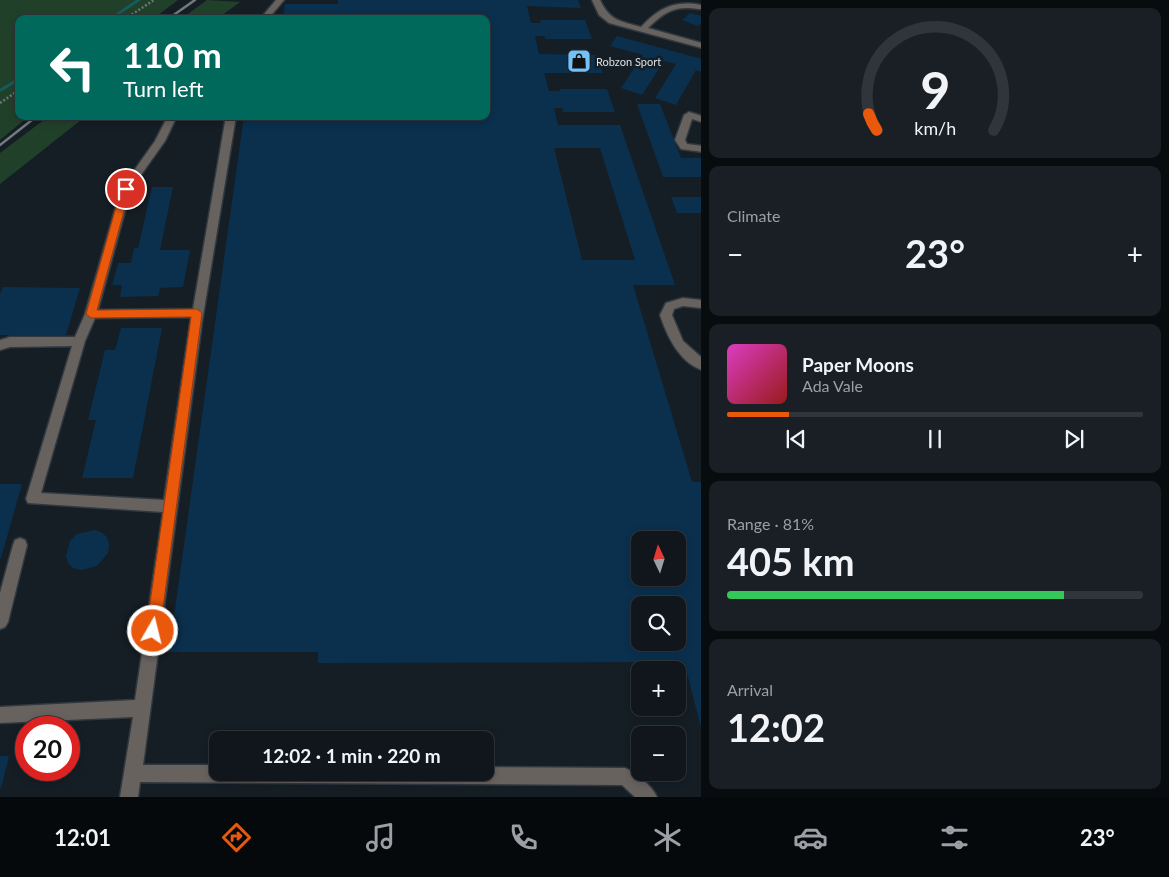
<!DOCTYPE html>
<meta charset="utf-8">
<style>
:root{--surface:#10161c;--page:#191f25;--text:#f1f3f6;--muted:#9c9fa3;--line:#30353b;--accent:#ea580c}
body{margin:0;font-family:Lato,sans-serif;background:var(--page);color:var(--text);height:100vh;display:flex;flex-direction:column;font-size:19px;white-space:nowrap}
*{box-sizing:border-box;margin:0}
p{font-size:16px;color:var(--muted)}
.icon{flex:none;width:28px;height:28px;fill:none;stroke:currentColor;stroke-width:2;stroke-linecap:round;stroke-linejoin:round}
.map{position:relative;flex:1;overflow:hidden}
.panel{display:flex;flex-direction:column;gap:8px;padding:8px;background:#090c0f;width:468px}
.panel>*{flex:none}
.top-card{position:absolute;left:15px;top:15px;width:475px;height:105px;border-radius:10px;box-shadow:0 2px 8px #0003,0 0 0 1px var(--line);background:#00695c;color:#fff;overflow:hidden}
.needle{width:32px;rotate:356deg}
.tools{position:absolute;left:631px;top:531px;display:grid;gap:10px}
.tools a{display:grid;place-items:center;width:55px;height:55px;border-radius:10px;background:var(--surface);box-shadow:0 2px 8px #0003,0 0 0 1px var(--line);font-size:25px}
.speed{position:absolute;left:15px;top:716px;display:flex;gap:10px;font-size:25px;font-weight:700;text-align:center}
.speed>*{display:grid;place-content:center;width:65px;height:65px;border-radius:50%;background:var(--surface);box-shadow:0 2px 8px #0003,0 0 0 1px var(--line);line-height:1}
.speed .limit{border:8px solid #d22;background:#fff;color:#111}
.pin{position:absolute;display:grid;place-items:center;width:42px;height:42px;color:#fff;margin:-21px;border:2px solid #fff;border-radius:50%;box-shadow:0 1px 5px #0007}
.me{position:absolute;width:55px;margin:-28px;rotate:8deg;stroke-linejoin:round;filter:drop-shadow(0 0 4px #0008)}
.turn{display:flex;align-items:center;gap:18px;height:105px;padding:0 25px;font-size:22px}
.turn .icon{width:65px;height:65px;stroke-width:2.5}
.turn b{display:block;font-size:35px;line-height:42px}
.big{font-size:38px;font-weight:700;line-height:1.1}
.panel .tile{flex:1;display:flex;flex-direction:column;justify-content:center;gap:8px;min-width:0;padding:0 18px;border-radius:10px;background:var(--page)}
.panel .dial{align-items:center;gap:0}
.dial svg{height:130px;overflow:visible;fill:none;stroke:var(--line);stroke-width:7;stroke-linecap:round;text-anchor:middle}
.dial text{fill:var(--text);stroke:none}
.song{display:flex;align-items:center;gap:15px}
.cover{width:60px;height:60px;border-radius:8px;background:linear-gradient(135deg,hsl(310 70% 55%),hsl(0 70% 35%))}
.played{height:5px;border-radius:2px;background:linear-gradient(90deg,var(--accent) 15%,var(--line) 15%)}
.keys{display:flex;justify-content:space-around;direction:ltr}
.heat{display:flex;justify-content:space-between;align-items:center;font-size:28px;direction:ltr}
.charge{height:8px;border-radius:4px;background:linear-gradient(90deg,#34c759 81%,var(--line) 0)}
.trip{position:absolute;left:209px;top:731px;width:285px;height:50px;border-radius:10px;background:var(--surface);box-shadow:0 2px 8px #0003,0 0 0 1px var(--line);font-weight:700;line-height:50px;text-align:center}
.tab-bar{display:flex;height:80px;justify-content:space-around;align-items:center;background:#06090b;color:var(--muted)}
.tab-bar .icon{width:35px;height:35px}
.tab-bar .selected{color:var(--accent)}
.tab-bar b{font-size:22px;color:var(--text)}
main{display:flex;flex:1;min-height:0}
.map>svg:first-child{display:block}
</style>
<main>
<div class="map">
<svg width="702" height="797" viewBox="0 0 702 797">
<rect width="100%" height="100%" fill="#151e25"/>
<!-- green -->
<path fill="#21402a" d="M0,0H178L153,19H19V116H29L0,140Z
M207,0L240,2L217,19H181Z
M49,116H86L0,184V153Z"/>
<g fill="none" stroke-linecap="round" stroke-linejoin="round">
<!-- stream -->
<path fill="#135d5d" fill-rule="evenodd" d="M136,0H141L113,19H108Z
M17,78H19V81L0,92V89Z"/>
</g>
<!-- building -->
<path fill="#0a304e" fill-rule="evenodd" d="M338,0H578L581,8L527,6L531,23H541L540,20H585L592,39H545V36H535L539,54L596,55L603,73H544L549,91H560L559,89H607L615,112H563L562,108H554L558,125H620L675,285H633L692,482H702V731L684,662L318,663V652H169L244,116H486V19H283L285,4H338ZM554,148H600L635,260H582ZM640,540H678V578H640ZM640,605H678V642H640Z
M690,13L702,16V22L698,26L682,20Z
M617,36L702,59V72L696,70L676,105L655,98L676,64L664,61L642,95L621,88L643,55L610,46Z
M637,104H660L681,158H702V177H663Z
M152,187H173L160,250H190L183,287L160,288L158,296L120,297L122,285H112L118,263H131L134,248H138Z
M671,197H702V213H677Z
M3,287L80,288L66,335H0V294Z
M121,328H162L133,478H82L96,420H88L105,350H115Z
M0,484H22L1,558H0Z
M94,530L101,532L107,537L109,545L108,553L97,566L81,570L73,568L68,563L66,556L70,541L77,534Z
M0,756H9L1,788H0Z"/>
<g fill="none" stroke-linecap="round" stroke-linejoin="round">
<!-- minor casing -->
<g stroke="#313940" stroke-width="3">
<path id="minor" d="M276,0H284L268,19H260Z
M592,0H600C610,21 620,21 641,27C659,8 674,0 701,5V9H698C675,5 664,12 648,28L702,43V48L609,23L599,15Z
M689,112L702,116V122L692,119L685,140L687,144L702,146V152L681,149L675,140L684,115Z
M168,116H177L165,141L131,189L98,310L193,309L226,116H236L202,322L143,765H218V772H485V767L625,768C636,773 652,786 657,797H635L622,785L140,782L138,797H120L133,717L0,723V707L135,700L163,512L28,503L26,499L72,346L10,347L0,350V340L10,337H75L85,314L121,189L155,141ZM191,317L164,500L41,493L85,341L95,318Z
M683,298L702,300V308L683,306L674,309L672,315L683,341L702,358V370C679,362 667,336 660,315L666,303Z
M20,538L25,540L27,545L8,622L5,627L0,629V593L13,545L15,540Z"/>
</g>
<!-- path -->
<path stroke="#6d757b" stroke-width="2.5" stroke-dasharray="2 2" stroke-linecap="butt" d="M125,19L154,0
M0,103L19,90"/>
<!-- minor -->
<use href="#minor" fill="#68625f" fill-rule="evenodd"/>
<!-- rail -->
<path stroke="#737a80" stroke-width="2.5" d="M168,19L195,0
M0,145L37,116"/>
</g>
<!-- route -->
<path fill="#ea580c" stroke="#983908" d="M126,186L130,189L97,310L197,309L202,313L160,631L158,636L153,638L148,636L146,631L191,317L91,318L86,314L121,189Z"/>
<!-- icons -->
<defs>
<g id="shop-square" transform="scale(1.25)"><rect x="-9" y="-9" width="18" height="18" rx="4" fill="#73c1f6" stroke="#151e25"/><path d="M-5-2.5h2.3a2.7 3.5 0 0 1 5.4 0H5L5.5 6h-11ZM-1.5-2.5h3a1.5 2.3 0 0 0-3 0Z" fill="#111"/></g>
</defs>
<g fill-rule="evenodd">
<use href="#shop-square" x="579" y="61"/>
</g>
<g text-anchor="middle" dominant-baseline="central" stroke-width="5" stroke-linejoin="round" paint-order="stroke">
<!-- far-poi labels -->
<g font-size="11" fill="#dae0e5" stroke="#151e25" text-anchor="start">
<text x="596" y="61">Robzon Sport</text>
</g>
</g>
</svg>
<div class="tools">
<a><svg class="needle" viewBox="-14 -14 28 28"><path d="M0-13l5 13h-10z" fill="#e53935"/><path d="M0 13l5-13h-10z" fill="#9c9fa3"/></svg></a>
<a><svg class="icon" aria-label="search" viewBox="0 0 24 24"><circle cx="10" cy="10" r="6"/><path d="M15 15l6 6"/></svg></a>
<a>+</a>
<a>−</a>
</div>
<div class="speed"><div class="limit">20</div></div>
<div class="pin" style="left:126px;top:189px;background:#d93025"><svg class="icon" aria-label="arrive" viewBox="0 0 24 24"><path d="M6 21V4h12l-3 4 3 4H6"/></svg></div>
<svg class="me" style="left:153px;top:631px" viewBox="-20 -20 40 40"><circle r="17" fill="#ea580c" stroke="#fff" stroke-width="3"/><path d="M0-11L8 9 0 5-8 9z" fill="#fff"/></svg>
<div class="trip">12:02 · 1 min · 220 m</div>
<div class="top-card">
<div class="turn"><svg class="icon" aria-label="left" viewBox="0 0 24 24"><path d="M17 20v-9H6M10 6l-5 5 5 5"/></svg><div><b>110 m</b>Turn left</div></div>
</div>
</div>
<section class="panel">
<div class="tile dial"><svg viewBox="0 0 100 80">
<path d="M14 69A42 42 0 1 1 86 69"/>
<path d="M14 69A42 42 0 0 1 9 59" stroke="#ea580c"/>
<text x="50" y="56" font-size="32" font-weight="700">9</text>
<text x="50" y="72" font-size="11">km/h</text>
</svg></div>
<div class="tile"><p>Climate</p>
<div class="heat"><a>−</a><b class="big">23°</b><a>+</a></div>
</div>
<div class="tile">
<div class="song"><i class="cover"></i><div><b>Paper Moons</b><p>Ada Vale</p></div></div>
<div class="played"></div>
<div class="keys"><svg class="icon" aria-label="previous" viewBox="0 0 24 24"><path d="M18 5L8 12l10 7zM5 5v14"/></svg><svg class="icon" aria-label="pause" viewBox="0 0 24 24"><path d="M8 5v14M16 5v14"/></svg><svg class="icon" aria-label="next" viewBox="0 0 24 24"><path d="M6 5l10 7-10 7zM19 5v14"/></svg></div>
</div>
<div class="tile"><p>Range · 81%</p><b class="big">405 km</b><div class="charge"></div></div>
<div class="tile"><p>Arrival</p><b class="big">12:02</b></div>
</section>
</main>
<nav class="tab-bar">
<b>12:01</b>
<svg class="icon selected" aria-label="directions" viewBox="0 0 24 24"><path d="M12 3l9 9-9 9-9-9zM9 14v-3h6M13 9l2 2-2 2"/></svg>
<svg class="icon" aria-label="music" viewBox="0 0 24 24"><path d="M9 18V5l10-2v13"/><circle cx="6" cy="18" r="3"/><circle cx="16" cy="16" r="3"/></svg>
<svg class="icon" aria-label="phone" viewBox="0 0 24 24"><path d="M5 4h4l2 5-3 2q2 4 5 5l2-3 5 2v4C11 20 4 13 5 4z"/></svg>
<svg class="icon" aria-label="climate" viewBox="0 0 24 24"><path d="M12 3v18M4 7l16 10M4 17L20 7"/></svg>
<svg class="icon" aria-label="car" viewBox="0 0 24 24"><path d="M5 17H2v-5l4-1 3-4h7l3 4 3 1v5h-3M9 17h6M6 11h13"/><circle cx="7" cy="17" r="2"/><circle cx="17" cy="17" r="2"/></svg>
<svg class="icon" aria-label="filters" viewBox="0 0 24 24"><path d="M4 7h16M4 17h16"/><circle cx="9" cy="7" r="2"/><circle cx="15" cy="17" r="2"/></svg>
<b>23°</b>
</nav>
